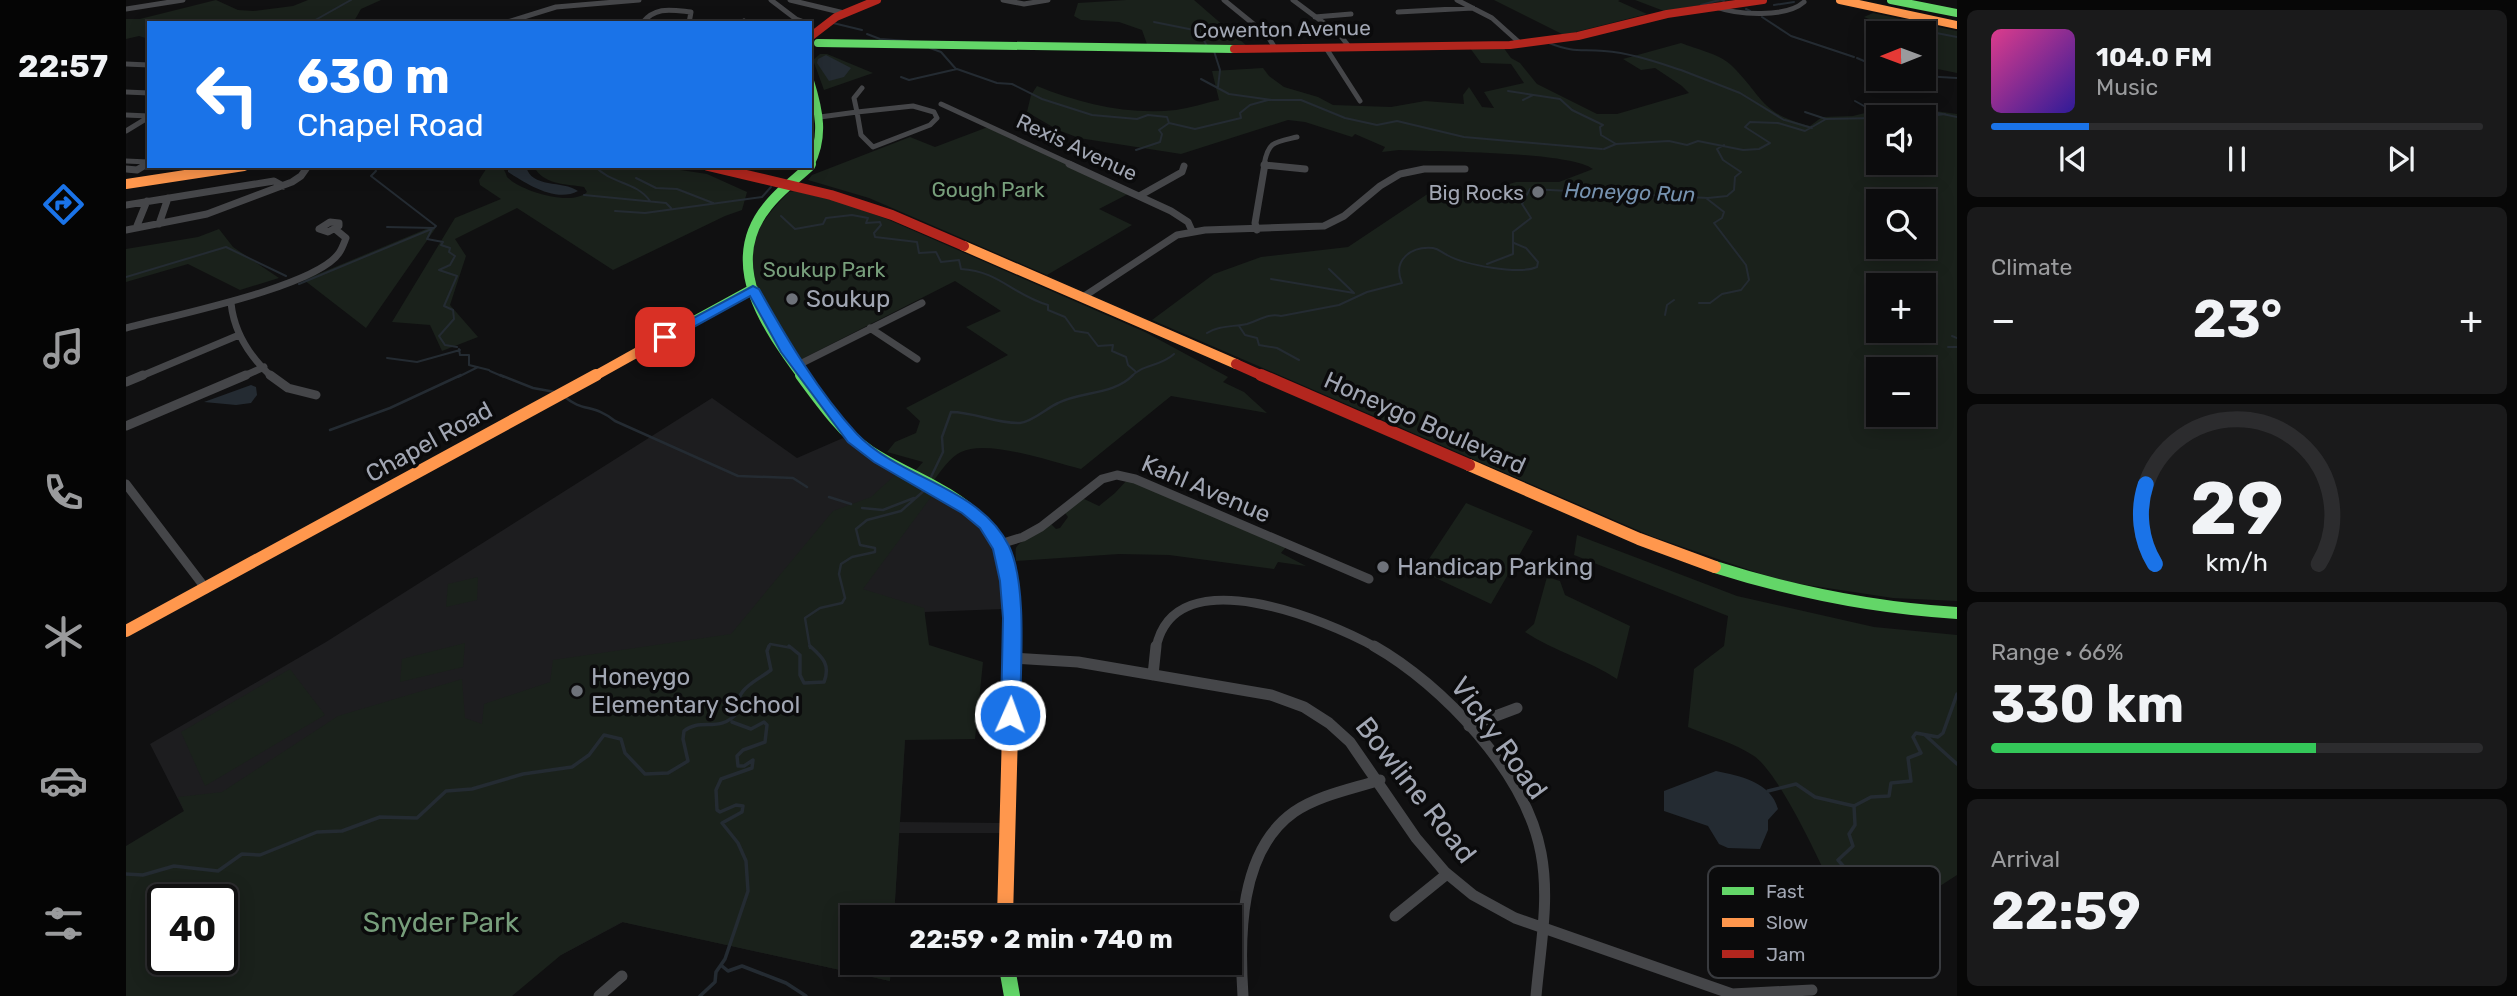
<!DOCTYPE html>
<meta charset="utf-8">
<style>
:root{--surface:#0c0c0d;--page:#1a1a1b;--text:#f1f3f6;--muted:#9a9b9d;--line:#2c2c2e;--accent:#1a73e8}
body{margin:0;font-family:Rubik,sans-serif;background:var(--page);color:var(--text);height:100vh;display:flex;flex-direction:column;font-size:26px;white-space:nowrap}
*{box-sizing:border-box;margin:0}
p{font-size:23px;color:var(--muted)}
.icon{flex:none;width:38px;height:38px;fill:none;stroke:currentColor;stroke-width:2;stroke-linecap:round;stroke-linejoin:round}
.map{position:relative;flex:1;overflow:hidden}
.details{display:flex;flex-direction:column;gap:10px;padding:10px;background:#070707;width:560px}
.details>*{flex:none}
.banner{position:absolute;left:21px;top:21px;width:665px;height:147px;border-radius:0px;box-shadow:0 4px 18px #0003,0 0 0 2px var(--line);background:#1a73e8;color:#fff;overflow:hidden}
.needle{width:46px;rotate:269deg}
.buttons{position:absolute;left:1740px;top:21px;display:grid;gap:14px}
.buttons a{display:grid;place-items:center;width:70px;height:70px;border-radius:0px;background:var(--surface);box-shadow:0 4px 18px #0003,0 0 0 2px var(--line);font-size:35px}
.speed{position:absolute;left:21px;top:884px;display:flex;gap:14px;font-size:35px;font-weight:700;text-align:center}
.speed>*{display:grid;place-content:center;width:91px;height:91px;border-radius:50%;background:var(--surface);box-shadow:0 4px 18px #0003,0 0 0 2px var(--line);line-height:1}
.speed .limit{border:4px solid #111;border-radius:10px;background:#fff;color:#111}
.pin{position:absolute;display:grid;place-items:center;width:60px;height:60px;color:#fff;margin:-30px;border-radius:14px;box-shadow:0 4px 10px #0006}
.me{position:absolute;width:77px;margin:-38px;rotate:2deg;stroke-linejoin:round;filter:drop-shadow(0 0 5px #0008)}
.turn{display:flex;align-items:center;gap:24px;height:147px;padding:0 35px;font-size:32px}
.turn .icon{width:91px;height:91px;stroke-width:2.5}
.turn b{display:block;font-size:49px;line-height:60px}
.big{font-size:52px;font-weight:700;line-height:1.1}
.details .widget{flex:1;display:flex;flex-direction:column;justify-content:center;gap:10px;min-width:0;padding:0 24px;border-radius:10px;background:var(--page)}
.details .dial{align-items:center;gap:0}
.dial svg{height:182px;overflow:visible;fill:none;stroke:var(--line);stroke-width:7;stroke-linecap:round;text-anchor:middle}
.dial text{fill:var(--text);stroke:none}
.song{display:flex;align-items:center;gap:21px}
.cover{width:84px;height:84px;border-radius:10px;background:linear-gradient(135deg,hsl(330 70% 55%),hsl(250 70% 35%))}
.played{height:7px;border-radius:4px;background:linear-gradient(90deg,var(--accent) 20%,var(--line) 20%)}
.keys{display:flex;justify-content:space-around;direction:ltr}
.heat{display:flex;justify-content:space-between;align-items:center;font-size:38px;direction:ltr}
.charge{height:10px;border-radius:5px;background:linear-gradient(90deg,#34c759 66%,var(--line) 0)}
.trip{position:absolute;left:714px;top:905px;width:402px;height:70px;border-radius:0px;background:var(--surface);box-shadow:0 4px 18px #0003,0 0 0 2px var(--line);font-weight:700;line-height:70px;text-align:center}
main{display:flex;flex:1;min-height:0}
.menu{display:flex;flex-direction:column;width:126px;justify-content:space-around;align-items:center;background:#050505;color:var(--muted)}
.menu .icon{width:49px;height:49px}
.menu .active{color:var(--accent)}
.menu b{font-size:32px;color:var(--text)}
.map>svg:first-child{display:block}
</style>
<main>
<nav class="menu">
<b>22:57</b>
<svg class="icon active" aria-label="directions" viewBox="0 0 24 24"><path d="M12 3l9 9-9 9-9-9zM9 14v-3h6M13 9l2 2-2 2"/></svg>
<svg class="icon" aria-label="music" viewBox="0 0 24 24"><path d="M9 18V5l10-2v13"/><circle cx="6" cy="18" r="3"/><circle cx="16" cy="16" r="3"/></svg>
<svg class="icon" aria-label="phone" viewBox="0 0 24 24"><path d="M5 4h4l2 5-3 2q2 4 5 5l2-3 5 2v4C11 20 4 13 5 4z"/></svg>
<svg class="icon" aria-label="climate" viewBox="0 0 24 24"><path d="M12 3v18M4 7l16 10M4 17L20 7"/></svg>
<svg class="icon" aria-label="car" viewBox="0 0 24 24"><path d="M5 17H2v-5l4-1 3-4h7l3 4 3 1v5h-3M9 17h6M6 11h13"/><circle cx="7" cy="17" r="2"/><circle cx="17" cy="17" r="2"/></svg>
<svg class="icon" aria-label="filters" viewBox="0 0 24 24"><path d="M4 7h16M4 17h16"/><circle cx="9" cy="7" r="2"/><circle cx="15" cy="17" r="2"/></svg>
</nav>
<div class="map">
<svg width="1831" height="996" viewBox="0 0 1831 996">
<rect width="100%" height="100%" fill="#101011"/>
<!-- built -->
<path fill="#1d1d1f" d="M586,398L671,458L717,438L760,469L834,508L855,526L872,552L876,577L877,609L799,612L779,739L774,822L875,823L874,833H773L768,917H726V962L765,963L764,981L497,922L435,955L58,811L24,744L200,642Z"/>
<!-- green -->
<path fill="#1a211b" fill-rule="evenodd" d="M90,0L112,10L127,11L167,6L182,0H255L235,9L227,23H23V39L13,36L0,39V19H14Z
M1000,0H1068L1121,46L1022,47L1016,30L993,22L955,20L948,16L952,3Z
M1368,0H1494L1492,1L1521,14L1438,35Z
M1509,0H1606L1538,11Z
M1747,13L1831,31V73L1797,66V33H1752L1778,32L1738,17Z
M1555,43C1570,49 1594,54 1605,65C1638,97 1633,113 1684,126L1696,117L1727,116L1751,110H1802L1831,114V601L1767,598L1668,583L1635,574L1525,536L1026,320L1088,274L1135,257L1222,247L1306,191L1364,190L1390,182H1433L1467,169C1442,151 1311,152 1273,150L1256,152L1259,147L1229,134L1226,137L1179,122L1162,120L1055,154L953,138L932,130L901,112L905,95L911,86C955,104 1002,115 1050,110C1064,108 1079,103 1093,100L1086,71L1137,68L1143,76L1158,87L1192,97L1207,105L1265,107L1299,101L1338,104L1337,95L1343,87L1356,107L1368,108L1358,92L1398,83L1385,64L1355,63L1344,48L1377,47L1385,58L1394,63L1411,84L1471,114H1491L1563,93L1556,86L1529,68L1515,70L1497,59ZM1752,117H1797V163H1752ZM1752,201H1797V247H1752ZM1752,285H1797V331H1752ZM1752,369H1797V415H1752Z
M694,54H701L747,73L698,90L687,60Z
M862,127L1004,193L973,209L1006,225L921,275L743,198L682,180L686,175L784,137L809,147Z
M362,166H376C377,167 381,176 381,177C394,191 446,207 461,192L458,187C441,184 421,185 410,170L411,166H528L581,174L621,192L616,210L599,216L487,270L391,208L329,239L340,256L324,305L352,337L316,351L304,325L266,322L329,218L375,199L354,185L353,180Z
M669,191L711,201L761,219L1019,332L1102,377L1097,382L1118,392L1141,413L1045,396L955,469C926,462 862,439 835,452C824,457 815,471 808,480L789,471L797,462L761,452L769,442L790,433L794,421L780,408L882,355L840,327L875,311L829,281L672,361L626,280C618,241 638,217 663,192Z
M305,227L309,229L240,328L178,280Z
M93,229L107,247L153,278L114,290L62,264L0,282V249L72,237Z
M770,474L808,493L737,589L798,608L803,645L857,662L849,739L779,740L768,917H726V962L765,963L764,981L496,922L435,955L386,996H0V846L58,811L52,797L96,792L212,716L336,679L339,718L356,724L358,704L424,682L427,660L605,634L707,511L745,497ZM37,900H96V959H37Z
M1002,479L1160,547L1155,553L1180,566L1152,562L1148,569L1043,555L993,554L890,561C890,557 889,552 890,548C891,543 917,528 924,523L930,529L934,528L942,517L939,513L956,498L973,506L989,493Z
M1340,503L1407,531L1365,604L1295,571Z
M1451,535L1611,596L1748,627L1831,635V875L1814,886L1699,873C1686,845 1651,772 1628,756C1609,743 1583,736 1562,727L1568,669L1598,646L1602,616L1448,555Z
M352,577L351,600L320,607L322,584Z
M1421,577L1434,581L1439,595L1504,626L1491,679C1462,660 1428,651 1399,632L1408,624Z
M339,643L337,667L274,682L276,659Z
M164,669L199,715L79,786L55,732Z"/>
<!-- water -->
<path fill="#242b32" d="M700,55L725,68L718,77L703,81L691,63L692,59Z
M382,166H400C405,189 437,180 452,191C430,203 401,184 382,172Z
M125,385L130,387L131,395L125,403L110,405L78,402Z
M1590,771C1614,776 1645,782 1652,809L1642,820V830L1634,849L1602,848L1593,844L1582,826L1538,811V791Z"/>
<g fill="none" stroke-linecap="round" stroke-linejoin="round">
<!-- stream-far2 -->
<path stroke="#242b32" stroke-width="2" d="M1595,0L1598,1
M1575,5L1593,0
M1648,5L1668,2
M1620,9L1624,11
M1636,17L1665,36L1728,57
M1777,21L1800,31L1831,37
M1028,22L1073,31L1082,48
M184,23L225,0
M707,23L736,30
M741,34L754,39L782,41
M1423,43C1449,53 1453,49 1478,51C1505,53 1530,62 1555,70
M804,48L815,52L830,69
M1088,51L1094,70L1092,87
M1731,58L1752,67
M1555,70L1614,93L1658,120
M1797,76L1831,78
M775,77L783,80L831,69L871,83L886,84L916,99L966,115L1011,119L1022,115L1041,117L1043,123L1069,129L1115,118L1114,113L1124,105L1142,100
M1075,79L1103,94L1146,100H1175L1219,118L1251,125L1271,121L1338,137L1476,149
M1382,91L1434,99L1446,110L1477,125L1474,127L1475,135L1490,144
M1397,100L1407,95
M1729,101L1738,106
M1739,107L1755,117
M1679,112L1700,119L1752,118
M1802,115L1807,112L1831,117
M1755,117L1769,112L1797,117L1819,114
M1659,120L1686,128
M1478,149L1490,144L1543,141L1561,145L1572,141L1617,150L1633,149L1644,143L1619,127L1624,122L1652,123L1679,131L1700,119
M1010,150L1034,142L1036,134L1033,130L1043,123
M469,166C484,184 510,181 524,201
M249,168L250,171L245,176L310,226L308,228
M510,178L530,188L551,189L587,203
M458,195L540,203L545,208
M489,211L519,213L636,197L645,187
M655,216L669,229L697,224L700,218L726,215L742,218L740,223L754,222L755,225L748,233L749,237L791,242L793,253L810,252L815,262L833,260L835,269C873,271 887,295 922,305V310L939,317L949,331L962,333L972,346L987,345L986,351L1000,357L1002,365L1009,371
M261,227L308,228
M306,229L301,239L317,242L315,245L324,248L323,252L329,256L324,265L313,270L331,276L318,306L327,310L328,319L313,336L319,345L331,347
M1361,264L1387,254V232L1405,218L1396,204L1404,189L1582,198L1601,196L1608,190L1609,177L1615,172L1597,160L1591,149L1598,145
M1203,269L1227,292
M0,277L100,247L160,276
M1145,279L1228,293
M173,284L308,228
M1573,303H1584L1596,294L1615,290L1623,280L1620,265L1588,223L1596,218L1598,212L1580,198
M1539,315L1541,305L1548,300
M1113,326L1119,335L1131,338L1133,345L1151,348L1173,360
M1081,333C1094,325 1107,327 1121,324C1134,320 1142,313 1155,316L1213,305L1241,292L1276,283C1266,260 1285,246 1307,248C1313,249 1315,252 1321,255C1339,265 1393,275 1411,267L1412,262L1400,248L1388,243
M1826,336L1831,338
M1822,347H1831
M333,349L334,355H343V365L363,370
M261,358L291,362L334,350
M364,371L378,377
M332,377L352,367
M1005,377C1016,364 1034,367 1048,354"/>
<!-- stream-far1 -->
<path stroke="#242b32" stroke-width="2.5" d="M374,375L407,388L429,392
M439,397C456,412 469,404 489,421L612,476L667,478L681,487
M204,430L264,408L335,375
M804,479L817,452L816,437L825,412C849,412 870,424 894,423C906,422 921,408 932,403C956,391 988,395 1007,375
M703,497L725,504
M736,508L757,510L788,498
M642,648L644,644L666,648
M684,648L679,618L694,608L716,603L719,598L713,574L715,564L726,557L749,552V548L734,545L730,529L741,520L775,511L800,489"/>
<!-- stream -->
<path stroke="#242b32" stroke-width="3.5" d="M663,646L674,655V675L678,683L698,682C705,664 696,657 684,646
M1799,735L1831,764
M1642,791L1670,784L1689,797L1728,806L1745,797L1763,796L1765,783L1785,781L1782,758L1795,753L1787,737L1790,733L1812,737L1817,733L1831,694
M1728,806L1729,825L1723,834L1727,846L1712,860L1736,888
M0,874L17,875L48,866L92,871L116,854L134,855L191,832L216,831L254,817L291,818L320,791L346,789L397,774L446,767L463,755L478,735L495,739L499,753L519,774L542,773L562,761L557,739L558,731C575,717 594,734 612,712C608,689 629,682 645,670L641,651L643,646
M596,966L602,971L616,966L660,983L680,996
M574,996L589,982L590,972L599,959L622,891L620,861L612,843L596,823L616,812L617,806L610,805L594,812L591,810L590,790L595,779L626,768L627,760L618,766H612L611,756L617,750L639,742L641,725L638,722L625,729L606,722"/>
<!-- street-far3 -->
<path stroke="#454649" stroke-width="5" d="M645,0L670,19L681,23
M664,0L718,13
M877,0L898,4L922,0
M1098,0L1141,35L1149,48
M1167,0L1214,35L1224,48
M1331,0L1366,18L1395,44
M1590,7C1612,15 1660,18 1678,2
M0,9L57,0
M1272,12L1347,8
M1189,17L1225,14
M378,23L430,7L513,0
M516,23C530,6 545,10 565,12L563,23
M616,23L618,21
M1200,48L1234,101
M0,64L23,65
M0,92L23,93
M815,104L947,165
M787,106L808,112L811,118L804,125L747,147L735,135L731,112Z
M731,112L728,98L736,88
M0,115L23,116
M694,117L731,112
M0,131L23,117
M0,161L22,162
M18,165L23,162
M1138,165H1141
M1138,165C1142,141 1149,142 1171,137"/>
<!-- street-far2 -->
<path stroke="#454649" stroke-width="7" d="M943,164L1045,211L1062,222L1066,231
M1138,165L1179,169
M0,169L11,170L21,164
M1015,195L1056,172L1058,166
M0,205L148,181L157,186
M204,222L213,223V226L202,232L193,229Z
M33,224L42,198
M10,228L21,201
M0,230L81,214L166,182L175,176L182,166
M1131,230L1129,223L1139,164
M957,297L1051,235L1079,230L1198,226L1218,216L1254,186L1274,174L1298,169H1339
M105,303C108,332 124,357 146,377
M0,328C44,316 190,287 213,253C216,249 218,243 220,238L209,229
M744,328L791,359
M672,365L796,303
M13,377L113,335
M116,377L138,367"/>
<!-- street-far1 -->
<path stroke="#454649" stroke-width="9" d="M144,375L162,388L190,395
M0,382L17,375
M0,426L120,375
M0,484L80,589
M874,544L897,537L915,527L976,479L991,475L1009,479L1243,579
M1030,648C1048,556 1201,620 1251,648"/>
<!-- street -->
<path stroke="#454649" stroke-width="11" d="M1248,646C1317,685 1400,773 1415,853C1424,900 1414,949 1410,996
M886,658L952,662L1145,695L1178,707L1203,723L1224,742L1290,838L1319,872L1347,895L1389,918L1606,994L1686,990
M1027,675L1030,646
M1343,726L1391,708
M1269,916L1321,874
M473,996L496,976
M1117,996C1113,936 1113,851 1168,812C1193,795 1226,789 1254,780"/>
<!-- fast-far3 -->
<path stroke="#63d668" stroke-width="8" d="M1765,0L1831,13
M692,43L1108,49
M684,81C693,110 699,137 684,165"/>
<!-- fast-far2 -->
<path stroke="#63d668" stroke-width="10" d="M684,166L685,164
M519,348L627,289
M677,377C641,328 595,264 641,207C653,191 670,179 684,166"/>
<!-- fast-far1 -->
<path stroke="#63d668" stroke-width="12" d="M675,375C695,402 716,432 743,451C764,465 787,475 809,487C883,527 890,569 887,648
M1589,567C1668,592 1748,608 1831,613"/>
<!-- fast -->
<path stroke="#63d668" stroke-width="16" d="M885,695L887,646
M880,962L886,996"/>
<!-- slow-far3 -->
<path stroke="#ff974d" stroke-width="8" d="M1714,0L1831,25"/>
<!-- slow-far2 -->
<path stroke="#ff974d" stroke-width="10" d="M0,184L118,166
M838,246L1110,364
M467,377L519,348"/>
<!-- slow-far1 -->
<path stroke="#ff974d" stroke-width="12" d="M1343,465L1513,539L1589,567
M0,631L470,375"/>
<!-- slow -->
<path stroke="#ff974d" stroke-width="16" d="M879,917L885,695"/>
<!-- jam-far2 -->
<path stroke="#b3261e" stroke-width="8" d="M684,37L710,17L751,0
M1108,49L1384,45L1452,36L1541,14L1637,0"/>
<!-- jam-far1 -->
<path stroke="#b3261e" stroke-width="10" d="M582,166L705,195L766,215L838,246
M1110,364L1139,377"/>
<!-- jam -->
<path stroke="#b3261e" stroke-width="12" d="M1135,375L1343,465"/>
</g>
<!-- route -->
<path fill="#1a73e8" stroke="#114b97" stroke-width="2" d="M627,286L633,289C661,339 693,393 731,434C775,480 853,486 883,546C902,586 894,670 894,715L891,720L884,723L878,720L875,715L877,618L874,581L867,549L854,528L836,513L748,462L722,442L655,352L624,296L544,340H534L532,337Z"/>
<!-- markers -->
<g fill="#6e727a" stroke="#0b0b0c" stroke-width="2.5">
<circle cx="1412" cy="192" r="7"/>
<circle cx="666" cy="299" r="7"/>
<circle cx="1257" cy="567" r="7"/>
<circle cx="451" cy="691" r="7"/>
</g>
<g text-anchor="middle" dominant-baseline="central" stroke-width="7" stroke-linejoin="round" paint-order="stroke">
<!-- far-street labels -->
<g font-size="21" fill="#a1a6b3" stroke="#0b0b0c">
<text transform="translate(1156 29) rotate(-1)">Cowenton Avenue</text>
<text transform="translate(951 147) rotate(25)">Rexis Avenue</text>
</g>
<!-- far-park labels -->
<g font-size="21" fill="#779e7b" stroke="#0b0b0c">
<text x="862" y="189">Gough Park</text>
<text x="698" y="269">Soukup Park</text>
</g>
<!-- far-poi labels -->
<g font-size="21" fill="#a1a6b3" stroke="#0b0b0c" text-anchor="end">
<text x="1398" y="192">Big Rocks</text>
</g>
<!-- far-water labels -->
<g font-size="21" font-style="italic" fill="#7692af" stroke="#0b0b0c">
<text transform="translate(1504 192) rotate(2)">Honeygo Run</text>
</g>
<!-- poi labels -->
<g font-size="24" fill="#a1a6b3" stroke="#0b0b0c" text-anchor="start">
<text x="680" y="299">Soukup</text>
<text x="1271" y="567">Handicap Parking</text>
<text x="465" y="677">Honeygo<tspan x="465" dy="28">Elementary School</tspan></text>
</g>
<!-- street labels -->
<g font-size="24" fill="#a1a6b3" stroke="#0b0b0c">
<text transform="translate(1299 423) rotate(24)">Honeygo Boulevard</text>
<text transform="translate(303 442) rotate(-29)">Chapel Road</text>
<text transform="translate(1080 489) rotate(23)">Kahl Avenue</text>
</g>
<!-- near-street labels -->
<g font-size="28" fill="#a1a6b3" stroke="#0b0b0c">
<text transform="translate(1373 738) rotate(54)">Vicky Road</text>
<text transform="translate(1290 790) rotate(52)">Bowline Road</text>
</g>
<!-- near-park labels -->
<g font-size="28" fill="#779e7b" stroke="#0b0b0c">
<text x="315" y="922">Snyder Park</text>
</g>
</g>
<!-- legend -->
<rect x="1582" y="866" width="232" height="112" rx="10" fill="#0b0b0c" stroke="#383a3e" stroke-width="2"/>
<rect x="1596" y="887" width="32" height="8" fill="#63d668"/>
<rect x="1596" y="918" width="32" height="9" fill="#ff974d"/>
<rect x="1596" y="950" width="32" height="8" fill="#b3261e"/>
<g font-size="19" fill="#a1a6b3">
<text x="1640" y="898">Fast</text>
<text x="1640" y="929">Slow</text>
<text x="1640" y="961">Jam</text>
</g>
</svg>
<div class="buttons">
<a><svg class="needle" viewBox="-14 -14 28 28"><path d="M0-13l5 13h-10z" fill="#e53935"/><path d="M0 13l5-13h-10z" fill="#9a9b9d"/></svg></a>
<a><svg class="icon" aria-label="sound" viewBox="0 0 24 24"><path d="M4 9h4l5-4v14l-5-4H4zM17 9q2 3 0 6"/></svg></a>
<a><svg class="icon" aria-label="search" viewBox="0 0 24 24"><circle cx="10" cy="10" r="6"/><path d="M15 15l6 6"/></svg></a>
<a>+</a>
<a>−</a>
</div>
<div class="speed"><div class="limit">40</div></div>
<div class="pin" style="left:539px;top:337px;background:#d93025"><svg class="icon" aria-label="arrive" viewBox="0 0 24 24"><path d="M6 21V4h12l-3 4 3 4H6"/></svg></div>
<svg class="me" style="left:884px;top:715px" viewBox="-20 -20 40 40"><circle r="17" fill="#1a73e8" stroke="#fff" stroke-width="3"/><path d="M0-11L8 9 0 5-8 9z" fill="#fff"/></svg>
<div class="trip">22:59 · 2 min · 740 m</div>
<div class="banner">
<div class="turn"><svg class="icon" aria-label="left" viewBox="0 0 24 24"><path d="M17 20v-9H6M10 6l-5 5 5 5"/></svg><div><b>630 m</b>Chapel Road</div></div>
</div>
</div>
<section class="details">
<div class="widget">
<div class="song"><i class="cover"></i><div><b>104.0 FM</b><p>Music</p></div></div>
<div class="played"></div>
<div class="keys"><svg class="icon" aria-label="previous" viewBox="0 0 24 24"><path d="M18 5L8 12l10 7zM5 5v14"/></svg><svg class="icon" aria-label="pause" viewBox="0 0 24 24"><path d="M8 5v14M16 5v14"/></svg><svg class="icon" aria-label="next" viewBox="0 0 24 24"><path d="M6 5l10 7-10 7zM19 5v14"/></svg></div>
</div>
<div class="widget"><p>Climate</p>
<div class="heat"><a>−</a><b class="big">23°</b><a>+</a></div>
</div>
<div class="widget dial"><svg viewBox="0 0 100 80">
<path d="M14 69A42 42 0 1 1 86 69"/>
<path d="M14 69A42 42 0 0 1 10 34" stroke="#1a73e8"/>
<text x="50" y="56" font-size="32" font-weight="700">29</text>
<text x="50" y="72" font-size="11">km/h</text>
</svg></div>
<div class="widget"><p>Range · 66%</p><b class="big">330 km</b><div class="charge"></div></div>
<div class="widget"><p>Arrival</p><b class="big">22:59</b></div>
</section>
</main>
